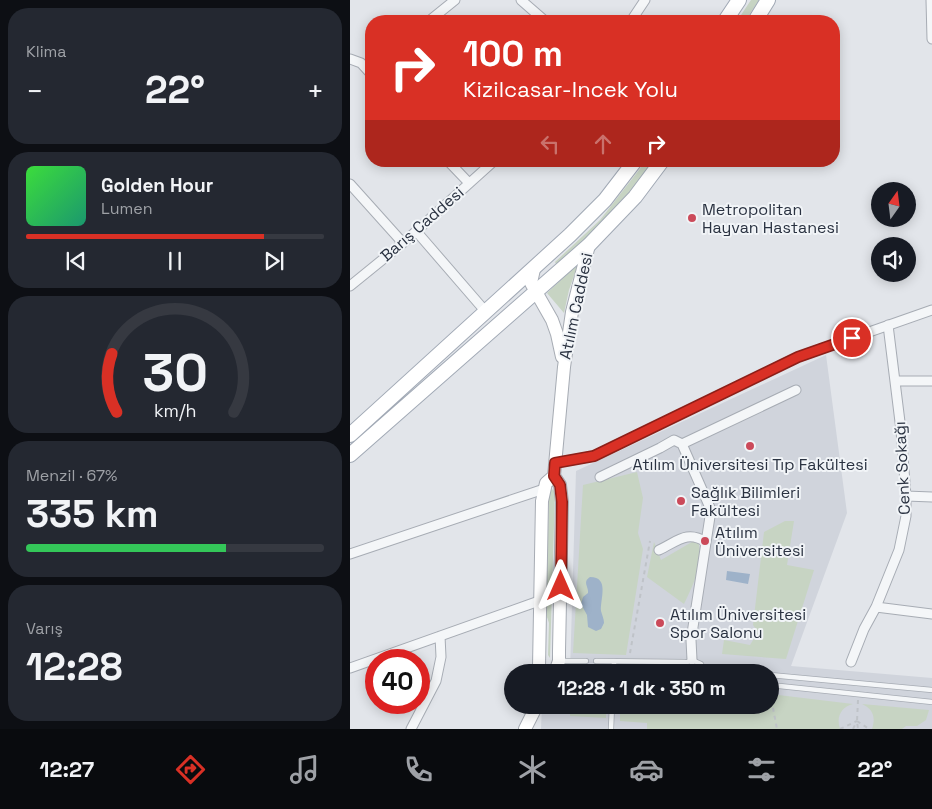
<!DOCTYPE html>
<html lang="tr">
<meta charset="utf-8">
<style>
:root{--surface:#171b24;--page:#242831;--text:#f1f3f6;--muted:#9ea1a6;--line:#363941;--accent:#d93025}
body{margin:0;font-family:"Space Grotesk",sans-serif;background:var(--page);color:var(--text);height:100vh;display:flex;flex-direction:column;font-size:19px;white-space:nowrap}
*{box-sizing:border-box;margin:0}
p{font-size:16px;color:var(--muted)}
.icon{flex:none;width:28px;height:28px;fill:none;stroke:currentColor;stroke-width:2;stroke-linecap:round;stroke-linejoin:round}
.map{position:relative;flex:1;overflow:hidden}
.side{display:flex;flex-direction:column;gap:8px;padding:8px;background:#0d0f14;width:350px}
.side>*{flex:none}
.banner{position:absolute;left:15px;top:15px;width:475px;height:152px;border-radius:20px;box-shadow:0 2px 12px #0003;background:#d93025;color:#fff;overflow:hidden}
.needle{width:32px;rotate:14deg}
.fabs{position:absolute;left:521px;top:182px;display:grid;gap:10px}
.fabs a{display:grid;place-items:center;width:45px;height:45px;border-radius:50%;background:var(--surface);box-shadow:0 2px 12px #0003;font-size:25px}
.speed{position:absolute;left:15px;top:649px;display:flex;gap:10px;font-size:25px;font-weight:700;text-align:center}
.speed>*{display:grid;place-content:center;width:65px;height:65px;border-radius:50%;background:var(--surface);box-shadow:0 2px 12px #0003;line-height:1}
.speed .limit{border:8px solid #d22;background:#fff;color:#111}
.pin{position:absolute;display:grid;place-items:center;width:42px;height:42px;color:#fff;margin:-21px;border:2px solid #fff;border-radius:50%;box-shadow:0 1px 5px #0007}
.me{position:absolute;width:55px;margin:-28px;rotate:0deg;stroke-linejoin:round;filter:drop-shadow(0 0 4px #0008)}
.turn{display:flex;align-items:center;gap:18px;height:105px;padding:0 15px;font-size:22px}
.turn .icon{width:65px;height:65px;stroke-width:2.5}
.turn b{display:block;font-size:35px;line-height:42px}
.lanes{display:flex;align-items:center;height:48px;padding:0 15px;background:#0003;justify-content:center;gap:25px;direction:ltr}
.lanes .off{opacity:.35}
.big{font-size:38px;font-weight:600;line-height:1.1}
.side .widget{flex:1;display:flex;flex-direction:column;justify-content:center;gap:8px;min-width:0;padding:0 18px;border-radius:20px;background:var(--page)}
.side .dial{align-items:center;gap:0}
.dial svg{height:130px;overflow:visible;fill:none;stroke:var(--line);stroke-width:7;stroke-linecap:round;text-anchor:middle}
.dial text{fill:var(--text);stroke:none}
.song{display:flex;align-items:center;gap:15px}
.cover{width:60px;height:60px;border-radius:8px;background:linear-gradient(135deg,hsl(120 70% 55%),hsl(160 70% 35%))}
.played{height:5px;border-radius:2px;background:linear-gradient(90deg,var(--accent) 80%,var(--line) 80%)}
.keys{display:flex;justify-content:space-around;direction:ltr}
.heat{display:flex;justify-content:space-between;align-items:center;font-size:28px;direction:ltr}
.charge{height:8px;border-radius:4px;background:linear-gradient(90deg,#34c759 67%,var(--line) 0)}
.trip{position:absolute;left:154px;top:664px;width:275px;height:50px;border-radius:25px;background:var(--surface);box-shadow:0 2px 12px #0003;font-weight:600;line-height:50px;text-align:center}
.tabs{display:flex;height:80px;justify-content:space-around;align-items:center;background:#090b0e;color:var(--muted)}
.tabs .icon{width:35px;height:35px}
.tabs .selected{color:var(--accent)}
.tabs b{font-size:22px;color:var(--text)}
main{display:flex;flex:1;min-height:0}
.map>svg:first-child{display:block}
</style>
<main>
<section class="side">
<div class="widget"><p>Klima</p>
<div class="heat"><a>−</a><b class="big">22°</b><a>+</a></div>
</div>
<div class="widget">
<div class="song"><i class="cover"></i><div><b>Golden Hour</b><p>Lumen</p></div></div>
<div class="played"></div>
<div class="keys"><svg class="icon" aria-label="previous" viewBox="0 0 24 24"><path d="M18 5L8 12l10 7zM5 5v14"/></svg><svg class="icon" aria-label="pause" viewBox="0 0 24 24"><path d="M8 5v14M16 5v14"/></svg><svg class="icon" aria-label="next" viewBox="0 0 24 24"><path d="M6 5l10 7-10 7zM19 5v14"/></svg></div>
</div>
<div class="widget dial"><svg viewBox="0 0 100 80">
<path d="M14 69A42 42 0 1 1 86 69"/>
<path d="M14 69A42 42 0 0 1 11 33" stroke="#d93025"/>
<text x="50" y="56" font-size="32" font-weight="700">30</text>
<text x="50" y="72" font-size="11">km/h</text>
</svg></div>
<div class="widget"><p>Menzil · 67%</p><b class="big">335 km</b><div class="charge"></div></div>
<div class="widget"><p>Varış</p><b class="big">12:28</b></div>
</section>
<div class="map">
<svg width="582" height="729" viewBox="0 0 582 729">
<rect width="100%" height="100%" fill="#e2e5ea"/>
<!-- built -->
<path fill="#d0d4dc" d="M476,355L497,513L441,666L582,678V729H191L192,705H420V672H220L226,471Z"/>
<!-- green -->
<path fill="#c7d4c3" d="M401,0H409L395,21H387Z
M296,161H304C277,201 243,233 206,264L205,262L250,220Z
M228,264L219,290L214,313L197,293Z
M287,472L293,498L288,533L293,549L276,655L223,653L233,485Z
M202,489L205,492L200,658L198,655L199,623L196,614L199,494Z
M435,521H444L437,565L464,570L436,659L372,654L374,640L400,645L408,632L403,625L414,532Z
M347,539C356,560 343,585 334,604L297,577L304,542L311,560Z
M420,694L503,704C491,707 486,717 490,729H297V723L270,721V705H420Z
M512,704L579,710L576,720L567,726H556L552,729H522C526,717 523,709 512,704Z
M220,705H256V718L220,716Z"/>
<!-- water -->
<path fill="#9eb2c9" d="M377,571L400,574L398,584L376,580Z
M240,577C260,577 250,599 251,611C252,615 254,619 254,623L251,629L246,631L238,627L237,615L231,604L233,597L238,593C239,587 232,582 240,577Z"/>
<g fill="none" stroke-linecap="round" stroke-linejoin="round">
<!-- lane casing -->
<g stroke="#a7acb4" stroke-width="6">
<path id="lane" d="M210,661H236
M246,661L335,662
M353,667L396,672
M264,672V661
M330,672L333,664L342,660L351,664L355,672
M420,675L582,690
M420,685L582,702
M261,729L262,705"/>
</g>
<!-- street casing -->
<g stroke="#a7acb4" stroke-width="11">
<path id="street" d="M171,0L195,21
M581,0L582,39
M79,21L105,0
M281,21L295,0
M0,59L11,63L21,74
M98,161L119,183
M0,184L53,243
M66,231L136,312
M0,286L53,243L144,161
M545,381H582
M332,444L446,390
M205,463L244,456L448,357L582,310
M250,477L310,448L324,440L332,444L361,510L341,640L342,660
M556,496L582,497
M309,550C328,541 337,530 356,542
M0,554L194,489
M526,607L582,614
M501,662L514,629L526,607L549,550L556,516V496L551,430L538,325
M0,668L189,601
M61,729L86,681L91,657L90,636"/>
</g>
<!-- secondary casing -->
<g stroke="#a7acb4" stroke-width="14">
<path id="secondary" d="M184,269L181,283L202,320L207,334L212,357
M204,476L214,367L222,312L239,245
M204,476L210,485L212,502L209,651V661L205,672
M190,672L189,667L192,501L196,483L204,476
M175,729L184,711L185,705"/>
</g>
<!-- primary casing -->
<g stroke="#a1a9b5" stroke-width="16">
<path id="primary" d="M375,21L389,0
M405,21L418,0
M0,435L220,235L255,200L285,161
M0,455L239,245L285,197L312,161"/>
</g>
<!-- path -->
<path stroke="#bfc3c8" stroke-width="2" stroke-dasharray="4 4" stroke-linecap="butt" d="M280,653L300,541
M423,692L422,703L427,729
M508,700L507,721L508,729
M507,721L519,729
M490,729L507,721
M503,729L507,721"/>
<!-- lane -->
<use href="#lane" stroke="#f4f6f8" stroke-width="4.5"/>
<!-- street -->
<use href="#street" stroke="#f4f6f8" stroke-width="9"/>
<!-- secondary -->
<use href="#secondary" stroke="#fff" stroke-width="12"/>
<!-- primary -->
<use href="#primary" stroke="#fff" stroke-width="14"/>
</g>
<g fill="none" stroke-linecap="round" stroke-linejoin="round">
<!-- route casing -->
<g stroke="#8d1f18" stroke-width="12">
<path id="route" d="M211,586L212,502L210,485L204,476L205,463L244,456L448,357L502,338"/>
</g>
<!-- route -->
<use href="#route" stroke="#d93025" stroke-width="9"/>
</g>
<!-- markers -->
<g fill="#cb4a5a" stroke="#f1f4f7" stroke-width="2">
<circle cx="342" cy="218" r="5"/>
<circle cx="400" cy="446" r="5"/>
<circle cx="331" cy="501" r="5"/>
<circle cx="355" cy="541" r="5"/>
<circle cx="310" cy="623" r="5"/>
</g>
<g text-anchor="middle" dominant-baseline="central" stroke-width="4" stroke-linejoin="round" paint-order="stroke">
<!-- poi labels -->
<g font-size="16" fill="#2a3241" stroke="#f1f4f7" text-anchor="start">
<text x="352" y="209">Metropolitan<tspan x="352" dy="18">Hayvan Hastanesi</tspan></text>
<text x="400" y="464" text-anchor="middle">Atılım Üniversitesi Tıp Fakültesi</text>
<text x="341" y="492">Sağlık Bilimleri<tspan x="341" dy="18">Fakültesi</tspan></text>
<text x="365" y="532">Atılım<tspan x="365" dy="18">Üniversitesi</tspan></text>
<text x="320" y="614">Atılım Üniversitesi<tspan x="320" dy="18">Spor Salonu</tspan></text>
</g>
<!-- street labels -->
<g font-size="16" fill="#2a3241" stroke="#f1f4f7">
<text transform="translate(72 224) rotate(-41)">Barış Caddesi</text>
<text transform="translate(226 306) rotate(-78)">Atılım Caddesi</text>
<text transform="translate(552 468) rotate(-93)">Cenk Sokağı</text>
</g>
</g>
</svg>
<div class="fabs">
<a><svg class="needle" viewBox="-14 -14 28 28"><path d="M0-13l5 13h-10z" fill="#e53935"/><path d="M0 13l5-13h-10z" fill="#9ea1a6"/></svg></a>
<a><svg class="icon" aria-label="sound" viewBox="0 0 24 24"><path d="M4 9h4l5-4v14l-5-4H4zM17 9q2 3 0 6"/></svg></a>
</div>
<div class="speed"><div class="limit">40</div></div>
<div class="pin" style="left:502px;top:338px;background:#d93025"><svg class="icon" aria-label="arrive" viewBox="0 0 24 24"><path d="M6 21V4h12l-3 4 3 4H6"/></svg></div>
<svg class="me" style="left:211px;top:586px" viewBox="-20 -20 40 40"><path d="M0-17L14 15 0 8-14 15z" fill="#d93025" stroke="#fff" stroke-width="4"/></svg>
<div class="trip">12:28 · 1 dk · 350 m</div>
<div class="banner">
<div class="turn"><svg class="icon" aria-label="right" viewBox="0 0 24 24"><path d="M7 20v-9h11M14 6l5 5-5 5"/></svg><div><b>100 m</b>Kizilcasar-Incek Yolu</div></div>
<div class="lanes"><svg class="icon off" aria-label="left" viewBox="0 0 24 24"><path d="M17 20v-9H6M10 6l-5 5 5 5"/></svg><svg class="icon off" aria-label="ahead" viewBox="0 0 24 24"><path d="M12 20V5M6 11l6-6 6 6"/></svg><svg class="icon" aria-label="right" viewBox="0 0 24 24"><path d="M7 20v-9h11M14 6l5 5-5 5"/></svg></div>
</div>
</div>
</main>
<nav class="tabs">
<b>12:27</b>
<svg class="icon selected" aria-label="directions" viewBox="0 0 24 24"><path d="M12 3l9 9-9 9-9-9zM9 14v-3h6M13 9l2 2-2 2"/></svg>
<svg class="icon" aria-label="music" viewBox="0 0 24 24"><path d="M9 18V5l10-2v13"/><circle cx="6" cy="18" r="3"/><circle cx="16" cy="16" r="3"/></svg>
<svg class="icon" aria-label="phone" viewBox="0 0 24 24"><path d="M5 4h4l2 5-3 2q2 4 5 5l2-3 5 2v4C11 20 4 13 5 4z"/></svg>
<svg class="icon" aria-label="climate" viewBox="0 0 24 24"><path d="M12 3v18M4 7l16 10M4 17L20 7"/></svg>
<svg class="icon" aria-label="car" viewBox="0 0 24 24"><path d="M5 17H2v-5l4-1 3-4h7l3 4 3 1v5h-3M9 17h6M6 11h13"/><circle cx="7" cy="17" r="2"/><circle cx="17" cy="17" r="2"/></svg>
<svg class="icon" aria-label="filters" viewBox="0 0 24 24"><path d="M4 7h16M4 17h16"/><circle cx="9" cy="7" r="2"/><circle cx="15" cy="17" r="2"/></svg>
<b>22°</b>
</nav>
